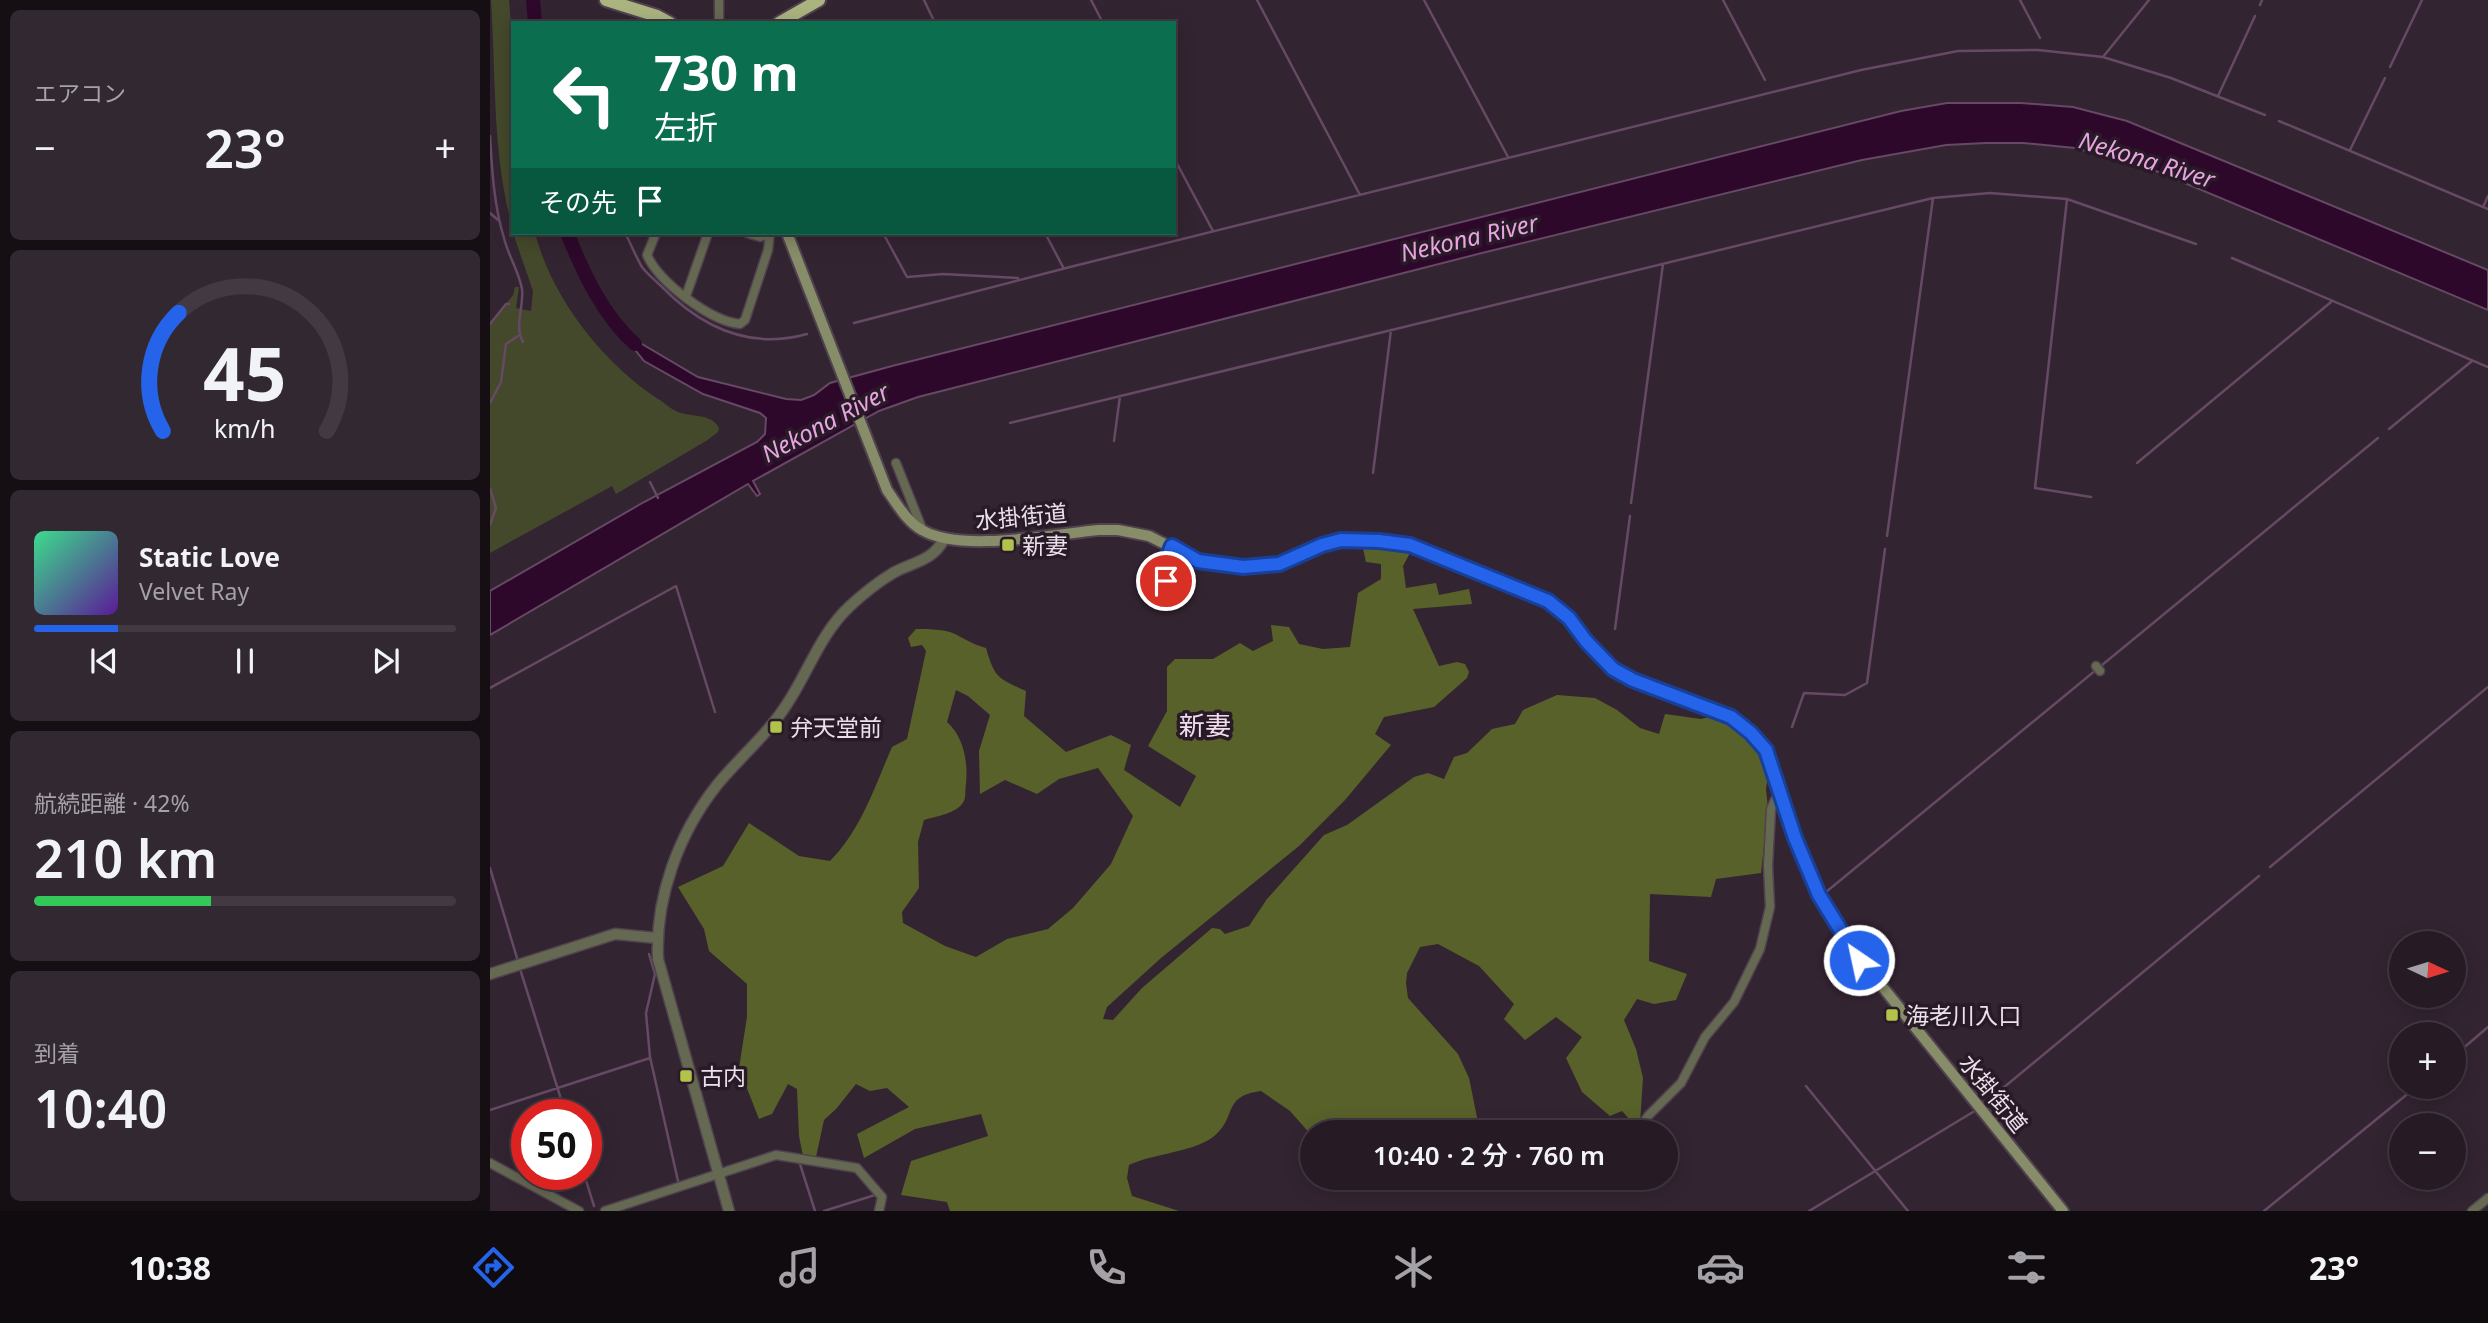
<!DOCTYPE html>
<html lang="ja">
<meta charset="utf-8">
<style>
:root{--surface:#261b25;--page:#322832;--text:#f1f3f6;--muted:#a4a1a7;--line:#423942;--accent:#2563eb}
body{margin:0;font-family:"Noto Sans","Noto Sans JP",sans-serif;background:var(--page);color:var(--text);height:100vh;display:flex;flex-direction:column;font-size:26px;white-space:nowrap}
*{box-sizing:border-box;margin:0}
p{font-size:23px;color:var(--muted)}
.icon{flex:none;width:38px;height:38px;fill:none;stroke:currentColor;stroke-width:2;stroke-linecap:round;stroke-linejoin:round}
.map{position:relative;flex:1;overflow:hidden}
.drawer{display:flex;flex-direction:column;gap:10px;padding:10px;background:#150f14;width:490px}
.drawer>*{flex:none}
.hud{position:absolute;left:21px;top:21px;width:665px;height:214px;border-radius:0px;box-shadow:0 4px 18px #0003,0 0 0 2px var(--line);background:#0b6e4f;color:#fff;overflow:hidden}
.needle{width:46px;rotate:94deg}
.controls{position:absolute;left:1899px;top:931px;display:grid;gap:14px}
.controls a{display:grid;place-items:center;width:77px;height:77px;border-radius:50%;background:var(--surface);box-shadow:0 4px 18px #0003,0 0 0 2px var(--line);font-size:35px}
.speed{position:absolute;left:21px;top:1099px;display:flex;gap:14px;font-size:35px;font-weight:700;text-align:center}
.speed>*{display:grid;place-content:center;width:91px;height:91px;border-radius:50%;background:var(--surface);box-shadow:0 4px 18px #0003,0 0 0 2px var(--line);line-height:1}
.speed .limit{border:10px solid #d22;background:#fff;color:#111}
.pin{position:absolute;display:grid;place-items:center;width:60px;height:60px;color:#fff;margin:-30px;border:4px solid #fff;border-radius:50%;box-shadow:0 2px 7px #0007}
.me{position:absolute;width:77px;margin:-38px;rotate:326deg;stroke-linejoin:round;filter:drop-shadow(0 0 5px #0008)}
.turn{display:flex;align-items:center;gap:24px;height:147px;padding:0 28px;font-size:32px}
.turn .icon{width:91px;height:91px;stroke-width:2.5}
.turn b{display:block;font-size:49px;line-height:60px}
.then{display:flex;align-items:center;height:66px;padding:0 28px;background:#0003;gap:14px;font-size:26px}
.big{font-size:52px;font-weight:600;line-height:1.1}
.drawer .widget{flex:1;display:flex;flex-direction:column;justify-content:center;gap:10px;min-width:0;padding:0 24px;border-radius:10px;background:var(--page)}
.drawer .dial{align-items:center;gap:0}
.dial svg{height:182px;overflow:visible;fill:none;stroke:var(--line);stroke-width:7;stroke-linecap:round;text-anchor:middle}
.dial text{fill:var(--text);stroke:none}
.song{display:flex;align-items:center;gap:21px}
.cover{width:84px;height:84px;border-radius:10px;background:linear-gradient(135deg,hsl(150 70% 55%),hsl(270 70% 35%))}
.played{height:7px;border-radius:4px;background:linear-gradient(90deg,var(--accent) 20%,var(--line) 20%)}
.keys{display:flex;justify-content:space-around;direction:ltr}
.heat{display:flex;justify-content:space-between;align-items:center;font-size:38px;direction:ltr}
.charge{height:10px;border-radius:5px;background:linear-gradient(90deg,#34c759 42%,var(--line) 0)}
.trip{position:absolute;left:810px;top:1120px;width:378px;height:70px;border-radius:35px;background:var(--surface);box-shadow:0 4px 18px #0003,0 0 0 2px var(--line);font-weight:600;line-height:70px;text-align:center}
.menu{display:flex;height:112px;justify-content:space-around;align-items:center;background:#0f0b0f;color:var(--muted)}
.menu .icon{width:49px;height:49px}
.menu .current{color:var(--accent)}
.menu b{font-size:32px;color:var(--text)}
main{display:flex;flex:1;min-height:0}
.map>svg:first-child{display:block}
</style>
<main>
<section class="drawer">
<div class="widget"><p>エアコン</p>
<div class="heat"><a>−</a><b class="big">23°</b><a>+</a></div>
</div>
<div class="widget dial"><svg viewBox="0 0 100 80">
<path d="M14 69A42 42 0 1 1 86 69"/>
<path d="M14 69A42 42 0 0 1 21 17" stroke="#2563eb"/>
<text x="50" y="56" font-size="32" font-weight="700">45</text>
<text x="50" y="72" font-size="11">km/h</text>
</svg></div>
<div class="widget">
<div class="song"><i class="cover"></i><div><b>Static Love</b><p>Velvet Ray</p></div></div>
<div class="played"></div>
<div class="keys"><svg class="icon" aria-label="previous" viewBox="0 0 24 24"><path d="M18 5L8 12l10 7zM5 5v14"/></svg><svg class="icon" aria-label="pause" viewBox="0 0 24 24"><path d="M8 5v14M16 5v14"/></svg><svg class="icon" aria-label="next" viewBox="0 0 24 24"><path d="M6 5l10 7-10 7zM19 5v14"/></svg></div>
</div>
<div class="widget"><p>航続距離 · 42%</p><b class="big">210 km</b><div class="charge"></div></div>
<div class="widget"><p>到着</p><b class="big">10:40</b></div>
</section>
<div class="map">
<svg width="1998" height="1211" viewBox="0 0 1998 1211">
<rect width="100%" height="100%" fill="#332431"/>
<!-- green -->
<path fill="#44492b" d="M1,0H19L23,49V230C2,155 6,77 1,0Z
M23,233H45C62,298 112,362 168,399C174,402 179,408 186,411C199,418 221,412 229,428L228,432L216,441L126,494L122,486L0,553V324L23,295L25,287H29L26,308L41,311L43,291Z"/>
<!-- forest -->
<path fill="#59612a" fill-rule="evenodd" d="M872,544L921,551L913,566L916,588L946,583L949,595L979,589L982,604L923,609L949,666L967,662L975,664L979,672L977,678L944,707L894,717L885,734L901,745L855,800L809,846L671,958L617,1007L613,1019L623,1020L652,988L722,928L730,929L735,934L759,926L777,899L834,835L857,825L924,777L938,773L954,779L964,757L977,753L1002,729L1025,724L1033,710L1067,695L1105,698L1127,710L1150,728L1169,734L1175,714L1211,719L1219,717L1238,724L1252,735L1268,754L1278,776L1276,789L1278,809L1271,873L1226,879L1221,897L1160,894L1159,961L1197,974L1186,1000L1164,1004L1147,999L1134,1020L1146,1049L1153,1078L1150,1123L1141,1131V1121L1132,1111L1120,1116L1092,1092L1076,1058L1092,1037L1066,1017L1035,1040L1014,1019L1024,1004L989,966L948,944L930,947L917,973L916,983L918,998L968,1054L979,1078L990,1132H822V1136L800,1111L771,1091C731,1096 748,1118 723,1137C703,1152 662,1154 639,1165L637,1178L642,1196L689,1211H460L457,1202L411,1195L421,1161L498,1136L491,1114L425,1129L374,1158L367,1134L419,1107L397,1088L380,1091L366,1084L346,1109L334,1120L326,1157L313,1156L309,1136L307,1089L298,1084L282,1114L269,1119L249,1068L257,1017V984L219,951L214,929L188,887L233,866L259,823L309,856L340,861C371,830 385,786 402,747L417,739L436,651L432,645L421,647L418,638L426,629C438,629 454,629 465,634C477,640 482,644 496,648C505,679 508,678 536,691L534,716L576,752L621,735L641,745L634,770L690,807L706,776L658,746L677,711V667L685,659H723L750,643L763,651L783,641L781,625L799,627L809,644L833,649L860,647L868,593L891,579V564L876,562ZM466,690L478,696L500,715L489,751L490,794L515,780L547,794L569,779L608,768L643,816L621,864L583,908L558,929L517,939L486,957L455,946L413,923L412,912L429,888L428,842L434,820C446,816 467,814 474,801C476,797 475,789 476,784C478,762 474,737 457,722Z
M925,1178H980L968,1190C950,1191 938,1191 925,1178Z"/>
<!-- water -->
<path fill="#2d082b" stroke="#664964" stroke-width="2" d="M1457,103H1531L1583,107L1637,121L1998,270V310L1659,168L1585,148L1533,143H1496L1456,145L1372,160L992,253L428,397L389,411L263,481L270,494L267,496L258,484L0,635V591L154,502L267,442L275,434L276,418L270,413L213,394L154,361L130,331L208,377L296,399L311,400L324,395L340,383L402,366L1411,111Z"/>
<g fill="none" stroke-linecap="round" stroke-linejoin="round">
<!-- stream -->
<path stroke="#664964" stroke-width="2.5" d="M434,0L445,23
M601,0L613,23
M767,0L870,195
M934,0L1018,157
M1233,0L1275,80
M1530,0L1550,38
M1770,5L1772,0
M1613,57L1659,0
M1900,67L1932,0
M1728,96L1765,16
M1789,121L1998,209
M0,136C2,170 4,206 14,238C18,255 29,272 32,289C34,306 24,327 33,342
M1860,150L1895,78
M684,158L723,231
M1577,199L1545,488L1601,497
M1994,205L1998,196
M0,213L8,220
M135,233C141,244 146,257 152,267C157,274 165,280 171,286C211,327 260,350 317,334
M393,233L417,277L453,274L528,278
M555,233L573,267
M1742,258L1998,367
M364,323L580,267L1371,70L1468,51L1548,50L1613,57L1681,78L1775,115
M0,324L16,304H19
M0,403L11,382L16,344L28,336
M520,423L1443,198L1500,193L1577,199L1706,244
M1899,429L1982,361
M624,441L630,396
M1647,463L1841,302
M883,473L901,330
M160,482L168,498
M0,489L6,508L0,525
M1141,503L1173,264
M1397,536L1443,198
M1125,629L1140,516
M0,688L186,586L225,712
M1302,727L1314,693L1355,695L1377,683L1395,549
M1780,867L1998,687
M0,868L27,958
M1336,892L1888,438
M159,954L165,974L156,1013L160,1057L188,1181
M31,972L76,1115
M1964,1056L1998,1027
M1316,1086L1418,1211
M1495,1103L1769,876
M0,1110L160,1058
M310,1164L325,1211
M94,1174L104,1206
M334,1211L385,1195
M1319,1211L1483,1112
M1774,1211L1926,1087"/>
<!-- river -->
<path stroke="#2d082b" stroke-width="14" d="M43,0L45,23
M77,233C93,272 113,316 145,344"/>
<!-- minor casing -->
<g stroke="#50424f" stroke-width="11">
<path id="minor" d="M229,0V23
M166,233L157,255C169,282 220,321 250,324L255,320L278,250L280,233
M257,233L270,237L281,233
M196,296L218,233
M406,463L433,531
M676,581V561L682,546
M1606,666L1610,671
M1147,1132L1158,1116L1191,1083L1215,1037L1244,1002L1270,949L1280,907L1278,866L1281,809L1290,789
M0,1163L89,1211
M115,1211L286,1155L367,1168L392,1197L389,1211
M1982,1211L1998,1198"/>
</g>
<!-- tertiary casing -->
<g stroke="#50424f" stroke-width="13">
<path id="tertiary" d="M0,974L125,934L167,938
M239,1211L168,959C165,897 189,833 227,785C249,758 278,734 297,704C319,671 330,634 360,606C373,594 388,582 403,573C423,562 443,561 454,539"/>
</g>
<!-- secondary casing -->
<g stroke="#50424f" stroke-width="14">
<path id="secondary" d="M297,233L397,490C407,504 417,522 432,530C470,553 564,534 609,530H628L659,536L708,561L753,567L789,564L832,545L851,540L889,541L920,545L1058,602L1079,618L1113,660L1131,674L1241,717L1253,724L1276,750L1315,864L1329,895L1358,944L1573,1211"/>
</g>
<!-- trunk casing -->
<g stroke="#50424f" stroke-width="16">
<path id="trunk" d="M116,0L167,16L180,23
M289,23L329,0"/>
</g>
<!-- minor -->
<use href="#minor" stroke="#656952" stroke-width="8"/>
<!-- tertiary -->
<use href="#tertiary" stroke="#656952" stroke-width="10"/>
<!-- secondary -->
<use href="#secondary" stroke="#868d68" stroke-width="10"/>
<!-- trunk -->
<use href="#trunk" stroke="#abb47f" stroke-width="12"/>
</g>
<g fill="none" stroke-linecap="round" stroke-linejoin="round">
<!-- route casing -->
<g stroke="#184099" stroke-width="18">
<path id="route" d="M676,581V561L682,546L708,561L753,567L789,564L832,545L851,540L889,541L920,545L1058,601L1079,618L1096,641L1123,669L1143,680L1241,717L1261,733L1276,750L1305,838L1329,895L1369,960"/>
</g>
<!-- route -->
<use href="#route" stroke="#2563eb" stroke-width="12"/>
</g>
<!-- markers -->
<g fill="#b2c34c" stroke="#291a27" stroke-width="2.5">
<rect x="511" y="538" width="14" height="14" rx="3.5"/>
<rect x="279" y="720" width="14" height="14" rx="3.5"/>
<rect x="1395" y="1008" width="14" height="14" rx="3.5"/>
<rect x="189" y="1069" width="14" height="14" rx="3.5"/>
</g>
<g text-anchor="middle" dominant-baseline="central" stroke-width="7" stroke-linejoin="round" paint-order="stroke">
<!-- street labels -->
<g font-size="23" fill="#ebe1ea" stroke="#291a27">
<text transform="translate(531 516) rotate(-5)">水掛街道</text>
<text transform="translate(1504 1093) rotate(51)">水掛街道</text>
</g>
<!-- poi labels -->
<g font-size="23" fill="#ebe1ea" stroke="#291a27" text-anchor="start">
<text x="532" y="545">新妻</text>
<text x="300" y="727">弁天堂前</text>
<text x="1416" y="1015">海老川入口</text>
<text x="210" y="1076">古内</text>
</g>
<!-- water labels -->
<g font-size="24" font-style="italic" fill="#e7a4e0" stroke="#291a27">
<text transform="translate(1657 159) rotate(17)">Nekona River</text>
<text transform="translate(979 237) rotate(-13)">Nekona River</text>
<text transform="translate(335 422) rotate(-28)">Nekona River</text>
</g>
<!-- quarter labels -->
<g font-size="26" fill="#f1ddee" stroke="#291a27">
<text x="715" y="725">新妻</text>
</g>
</g>
</svg>
<div class="controls">
<a><svg class="needle" viewBox="-14 -14 28 28"><path d="M0-13l5 13h-10z" fill="#e53935"/><path d="M0 13l5-13h-10z" fill="#a4a1a7"/></svg></a>
<a>+</a>
<a>−</a>
</div>
<div class="speed"><div class="limit">50</div></div>
<div class="pin" style="left:676px;top:581px;background:#d93025"><svg class="icon" aria-label="arrive" viewBox="0 0 24 24"><path d="M6 21V4h12l-3 4 3 4H6"/></svg></div>
<svg class="me" style="left:1369px;top:960px" viewBox="-20 -20 40 40"><circle r="17" fill="#2563eb" stroke="#fff" stroke-width="3"/><path d="M0-11L8 9 0 5-8 9z" fill="#fff"/></svg>
<div class="trip">10:40 · 2 分 · 760 m</div>
<div class="hud">
<div class="turn"><svg class="icon" aria-label="left" viewBox="0 0 24 24"><path d="M17 20v-9H6M10 6l-5 5 5 5"/></svg><div><b>730 m</b>左折</div></div>
<div class="then">その先<svg class="icon" aria-label="arrive" viewBox="0 0 24 24"><path d="M6 21V4h12l-3 4 3 4H6"/></svg></div>
</div>
</div>
</main>
<nav class="menu">
<b>10:38</b>
<svg class="icon current" aria-label="directions" viewBox="0 0 24 24"><path d="M12 3l9 9-9 9-9-9zM9 14v-3h6M13 9l2 2-2 2"/></svg>
<svg class="icon" aria-label="music" viewBox="0 0 24 24"><path d="M9 18V5l10-2v13"/><circle cx="6" cy="18" r="3"/><circle cx="16" cy="16" r="3"/></svg>
<svg class="icon" aria-label="phone" viewBox="0 0 24 24"><path d="M5 4h4l2 5-3 2q2 4 5 5l2-3 5 2v4C11 20 4 13 5 4z"/></svg>
<svg class="icon" aria-label="climate" viewBox="0 0 24 24"><path d="M12 3v18M4 7l16 10M4 17L20 7"/></svg>
<svg class="icon" aria-label="car" viewBox="0 0 24 24"><path d="M5 17H2v-5l4-1 3-4h7l3 4 3 1v5h-3M9 17h6M6 11h13"/><circle cx="7" cy="17" r="2"/><circle cx="17" cy="17" r="2"/></svg>
<svg class="icon" aria-label="filters" viewBox="0 0 24 24"><path d="M4 7h16M4 17h16"/><circle cx="9" cy="7" r="2"/><circle cx="15" cy="17" r="2"/></svg>
<b>23°</b>
</nav>
